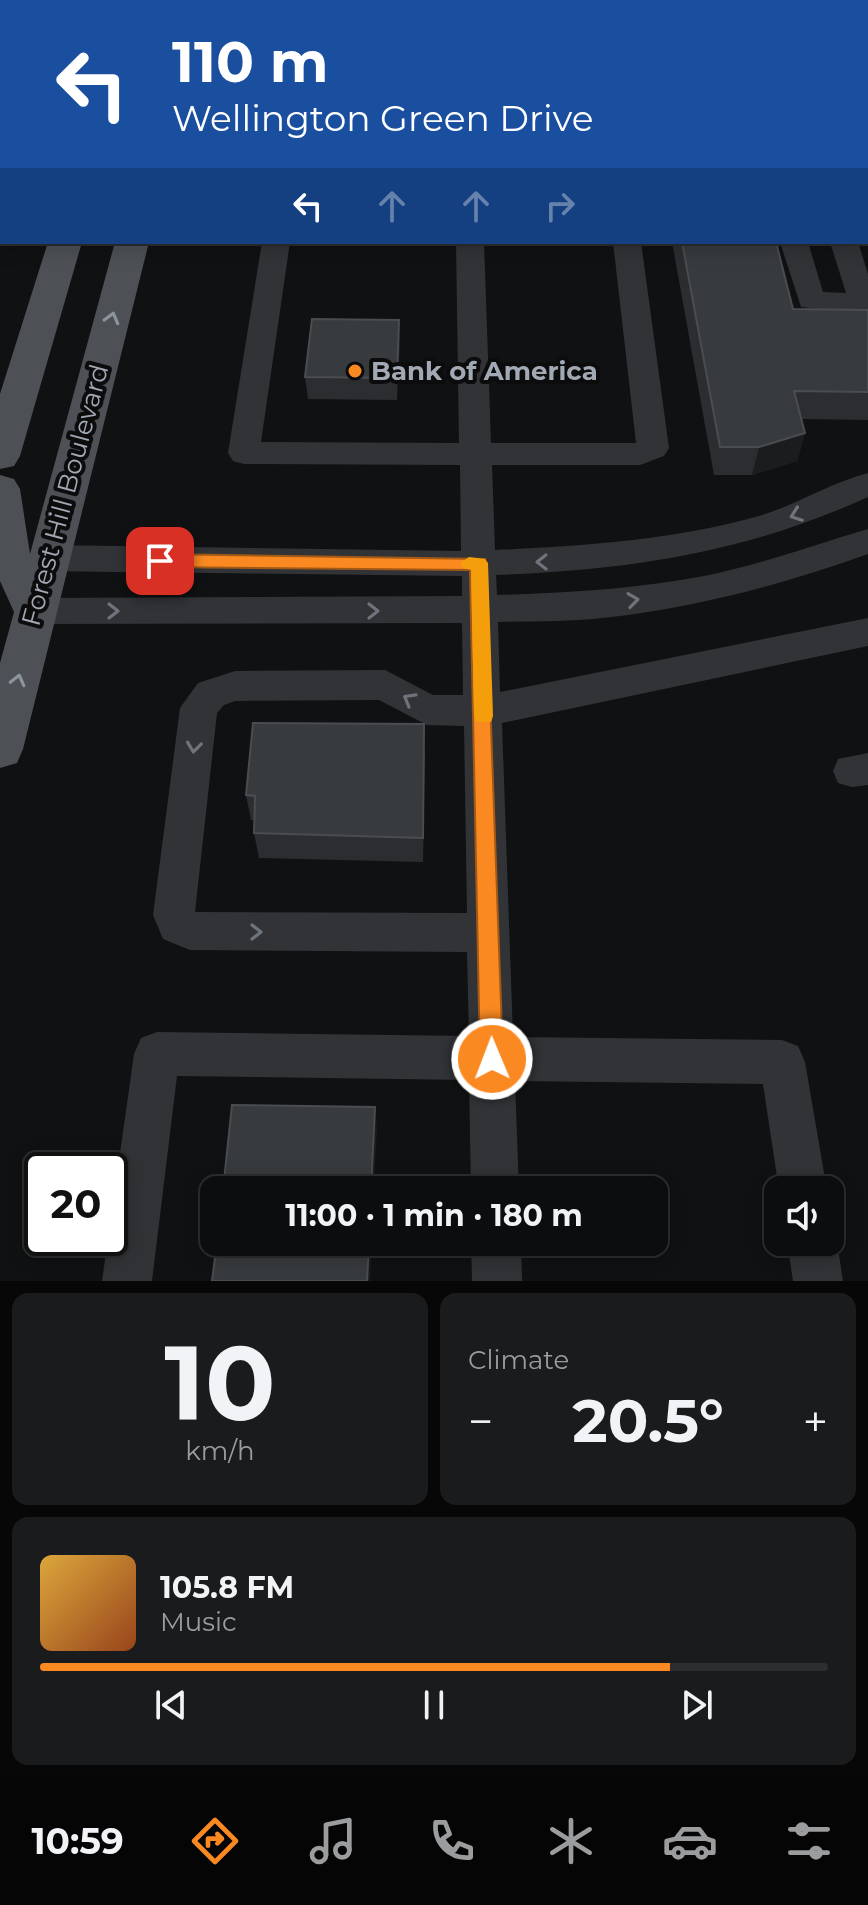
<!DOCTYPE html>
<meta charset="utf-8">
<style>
:root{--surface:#0c0d0e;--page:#1a1b1c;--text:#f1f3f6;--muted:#9a9c9e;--line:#2c2d2e;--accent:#fa8921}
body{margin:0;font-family:Montserrat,sans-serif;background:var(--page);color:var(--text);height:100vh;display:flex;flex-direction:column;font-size:30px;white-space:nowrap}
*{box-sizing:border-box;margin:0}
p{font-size:26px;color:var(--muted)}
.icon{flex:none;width:44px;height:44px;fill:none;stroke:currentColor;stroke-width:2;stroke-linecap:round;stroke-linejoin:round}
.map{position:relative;height:1281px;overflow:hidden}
.side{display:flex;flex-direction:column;gap:12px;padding:12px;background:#070708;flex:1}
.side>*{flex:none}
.guide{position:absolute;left:0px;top:0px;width:868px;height:244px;box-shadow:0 4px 20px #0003,0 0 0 2px var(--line);background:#1a4fa0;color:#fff;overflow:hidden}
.buttons{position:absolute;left:764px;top:1176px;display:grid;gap:16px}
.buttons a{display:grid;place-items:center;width:80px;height:80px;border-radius:16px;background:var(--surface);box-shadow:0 4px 20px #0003,0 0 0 2px var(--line);font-size:40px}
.speed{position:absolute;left:24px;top:1152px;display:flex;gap:16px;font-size:40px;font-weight:700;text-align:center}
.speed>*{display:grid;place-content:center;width:104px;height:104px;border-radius:50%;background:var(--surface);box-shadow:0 4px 20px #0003,0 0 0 2px var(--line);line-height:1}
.speed .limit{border:4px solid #111;border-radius:12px;background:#fff;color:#111}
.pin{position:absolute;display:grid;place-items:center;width:68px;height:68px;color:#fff;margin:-34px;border-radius:16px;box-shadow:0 4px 12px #0006}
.me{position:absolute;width:88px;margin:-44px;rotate:359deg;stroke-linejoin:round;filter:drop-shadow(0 0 6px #0008)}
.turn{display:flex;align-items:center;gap:28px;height:168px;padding:0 40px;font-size:36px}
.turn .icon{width:104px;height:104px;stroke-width:2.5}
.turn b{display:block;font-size:56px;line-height:68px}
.lanes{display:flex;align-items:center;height:76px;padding:0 40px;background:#0003;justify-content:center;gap:40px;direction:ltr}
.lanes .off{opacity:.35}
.big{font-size:60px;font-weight:700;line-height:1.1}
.side .widget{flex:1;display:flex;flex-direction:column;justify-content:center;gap:12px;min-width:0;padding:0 28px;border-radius:16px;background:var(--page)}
.side .dial{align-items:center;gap:0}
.dial b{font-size:104px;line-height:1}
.song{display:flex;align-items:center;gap:24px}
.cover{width:96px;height:96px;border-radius:12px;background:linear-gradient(135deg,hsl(40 70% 55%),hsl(20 70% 35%))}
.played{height:8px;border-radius:4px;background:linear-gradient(90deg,var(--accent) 80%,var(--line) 80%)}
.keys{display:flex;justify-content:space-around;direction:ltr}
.heat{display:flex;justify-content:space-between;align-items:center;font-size:44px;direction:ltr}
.side .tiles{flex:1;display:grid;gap:12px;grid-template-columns:1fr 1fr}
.widget:last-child{grid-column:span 2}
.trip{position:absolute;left:200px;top:1176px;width:468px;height:80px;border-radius:16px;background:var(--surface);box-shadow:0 4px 20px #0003,0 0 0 2px var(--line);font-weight:700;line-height:80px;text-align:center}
.tabs{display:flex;height:128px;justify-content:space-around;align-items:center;background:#050506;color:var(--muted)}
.tabs .icon{width:56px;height:56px}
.tabs .active{color:var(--accent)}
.tabs b{font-size:36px;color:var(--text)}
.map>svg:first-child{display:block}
</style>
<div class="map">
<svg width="868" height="1281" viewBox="0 0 868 1281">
<rect width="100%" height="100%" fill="#101112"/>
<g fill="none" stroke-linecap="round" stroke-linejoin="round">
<!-- minor -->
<path fill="#313337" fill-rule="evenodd" d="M300,0H322V2H300Z
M455,0H477V2H455Z
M580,0H602V2H580Z
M714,0H736L737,2H715Z
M800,0H823L824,2H801Z
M838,0H864L865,2H839Z
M866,61H868V78H866Z
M866,165H868V181H866Z
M262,242H290L261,442L459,443L456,242H484L491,443H636L613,242H641L669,448L664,456L640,465H492L495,550C583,546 674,540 759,516C796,505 830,483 868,473V497C745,553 630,570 496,575L497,595C566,593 635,589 704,576C760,565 813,545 868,529V554C782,585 693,608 602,618C567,622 532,621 498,622L500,692L868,618V646L502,723L513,1037L782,1040L798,1046L805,1062L827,1190H779L763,1084L515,1081L519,1190H471L469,1080L177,1076L152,1281H102L134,1054L141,1038L157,1032L469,1036L467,952L190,950L163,939L153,915L180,708L198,683L235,671L385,670L433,695H463L462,623L35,624L23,621L17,611L23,601L35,598L462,596V576L116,572L49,571L37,567L32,558L37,549L49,545L461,551L460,465L244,464L233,461L228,453ZM379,700L427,725L464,726L467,913L195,912L217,713L224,705L235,701Z
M780,242H808L823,292L846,293L830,242H858L868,274V314L801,307Z
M868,753V785L852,787L838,783L833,771L838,759Z
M830,1226L837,1242L843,1281H793L787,1242H830Z
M471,1242H521L522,1281H472Z"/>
<!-- major -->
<path fill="#4d5156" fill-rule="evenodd" d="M123,0H149V2H123Z
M182,0H208V2H182Z
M48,242H82L20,456L14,466L0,469V394Z
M115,242H149L23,749L17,763L0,768V663L14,612L0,581V475L14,479L20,489L30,554Z"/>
</g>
<!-- wall -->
<path fill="#2c2d30" d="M0,0H45L46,2H2V41H0Z
M672,242H776L793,309L868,310V420L802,419L805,433L797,461L752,475H714Z
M400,342L397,400L308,399L305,377Z
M425,750L423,862L259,858L254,833V820H251L246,795Z"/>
<!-- shaded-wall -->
<path fill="#1b1c1e" d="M399,320L400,342L397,400V378Z
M805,433L797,461L752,475L759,447Z
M375,1107L377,1127L374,1190H371Z
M369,1242H372L370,1281H367Z"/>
<!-- building -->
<path fill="#383b3e" stroke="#494c51" stroke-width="2" d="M0,0H38V2H2V20H0Z
M637,0H712L713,2H637Z
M682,242H776L793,309L868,310V392L794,391L805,433L759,447H720Z
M312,319L399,320L397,378L305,377Z
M253,723L424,724L423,838L254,833L255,796L246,795Z
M232,1105L375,1107L371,1190H223Z
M217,1242H369L367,1281H212Z"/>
<!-- one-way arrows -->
<defs><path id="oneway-chevron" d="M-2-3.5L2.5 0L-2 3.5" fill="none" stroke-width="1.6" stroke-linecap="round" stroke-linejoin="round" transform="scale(2)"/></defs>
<g stroke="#8c949c">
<use href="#oneway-chevron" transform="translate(112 318) rotate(-75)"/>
<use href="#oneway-chevron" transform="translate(18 680) rotate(-76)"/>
</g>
<g stroke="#6f747c">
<use href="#oneway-chevron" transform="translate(796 515) rotate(160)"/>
<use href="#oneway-chevron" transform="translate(542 562) rotate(179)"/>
<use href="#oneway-chevron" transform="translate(633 600) rotate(-8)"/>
<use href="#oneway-chevron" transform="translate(113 611)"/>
<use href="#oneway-chevron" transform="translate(373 611)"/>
<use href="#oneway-chevron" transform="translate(409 699) rotate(-150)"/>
<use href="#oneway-chevron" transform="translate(194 747) rotate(97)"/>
<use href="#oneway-chevron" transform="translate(256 932)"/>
</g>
<!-- route -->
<path fill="#fa8921" stroke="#a25915" stroke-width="2" d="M160,554L485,559L503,1059L500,1067L492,1070L484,1067L480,1059L470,570L160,567L151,561Z"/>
<!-- slow -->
<path fill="#f59e0b" d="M469,557L485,559L488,563L493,716L491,722H477L474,716L471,570L463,568L460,563Z"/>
<!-- markers -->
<circle fill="#fa8921" stroke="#0c0c0d" stroke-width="3" cx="355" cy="371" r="8"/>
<g text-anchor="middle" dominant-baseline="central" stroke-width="8" stroke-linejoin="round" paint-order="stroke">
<!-- poi labels -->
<g font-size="26" font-weight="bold" fill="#a1aab4" stroke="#0c0c0d" text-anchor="start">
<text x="371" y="371">Bank of America</text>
</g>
<!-- street labels -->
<g font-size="26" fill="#a1aab4" stroke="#0c0c0d">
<text transform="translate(65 495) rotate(-75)">Forest Hill Boulevard</text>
</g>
</g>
</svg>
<div class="buttons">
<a><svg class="icon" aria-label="sound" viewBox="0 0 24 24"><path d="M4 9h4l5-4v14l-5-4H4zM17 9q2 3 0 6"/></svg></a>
</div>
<div class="speed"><div class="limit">20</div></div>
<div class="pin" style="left:160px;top:561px;background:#d93025"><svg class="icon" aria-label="arrive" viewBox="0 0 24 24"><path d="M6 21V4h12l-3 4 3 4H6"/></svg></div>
<svg class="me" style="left:492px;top:1059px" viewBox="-20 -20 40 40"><circle r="17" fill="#fa8921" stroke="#fff" stroke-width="3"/><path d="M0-11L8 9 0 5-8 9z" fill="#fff"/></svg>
<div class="trip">11:00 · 1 min · 180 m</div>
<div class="guide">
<div class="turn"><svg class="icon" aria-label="left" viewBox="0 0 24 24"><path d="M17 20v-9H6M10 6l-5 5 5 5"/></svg><div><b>110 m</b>Wellington Green Drive</div></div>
<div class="lanes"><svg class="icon" aria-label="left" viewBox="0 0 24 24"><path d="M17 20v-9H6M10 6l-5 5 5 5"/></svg><svg class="icon off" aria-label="ahead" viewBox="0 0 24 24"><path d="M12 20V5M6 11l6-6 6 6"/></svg><svg class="icon off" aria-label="ahead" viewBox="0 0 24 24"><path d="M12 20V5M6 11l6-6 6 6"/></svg><svg class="icon off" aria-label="right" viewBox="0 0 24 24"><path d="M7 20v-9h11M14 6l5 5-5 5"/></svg></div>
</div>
</div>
<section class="side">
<div class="tiles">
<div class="widget dial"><b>10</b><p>km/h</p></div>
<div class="widget"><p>Climate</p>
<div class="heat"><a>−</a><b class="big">20.5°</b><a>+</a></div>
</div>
<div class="widget">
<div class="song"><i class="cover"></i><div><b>105.8 FM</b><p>Music</p></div></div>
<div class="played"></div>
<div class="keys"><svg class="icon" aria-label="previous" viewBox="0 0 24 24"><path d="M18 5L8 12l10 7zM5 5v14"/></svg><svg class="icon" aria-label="pause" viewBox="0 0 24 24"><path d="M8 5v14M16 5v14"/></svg><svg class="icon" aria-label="next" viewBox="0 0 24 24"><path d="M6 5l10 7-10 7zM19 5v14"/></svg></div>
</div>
</div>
</section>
<nav class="tabs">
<b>10:59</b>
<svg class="icon active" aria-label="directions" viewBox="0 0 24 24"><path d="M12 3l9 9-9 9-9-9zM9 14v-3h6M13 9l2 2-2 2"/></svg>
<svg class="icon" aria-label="music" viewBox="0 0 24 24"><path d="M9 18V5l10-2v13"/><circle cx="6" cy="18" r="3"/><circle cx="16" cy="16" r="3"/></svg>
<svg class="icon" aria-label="phone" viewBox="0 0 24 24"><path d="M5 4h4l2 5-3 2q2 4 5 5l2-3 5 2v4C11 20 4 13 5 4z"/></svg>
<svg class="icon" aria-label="climate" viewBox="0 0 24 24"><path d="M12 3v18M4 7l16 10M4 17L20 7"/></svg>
<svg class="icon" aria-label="car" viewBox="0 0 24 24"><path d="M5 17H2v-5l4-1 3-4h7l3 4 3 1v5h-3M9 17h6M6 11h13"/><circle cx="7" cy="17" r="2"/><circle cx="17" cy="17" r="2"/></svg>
<svg class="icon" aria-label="filters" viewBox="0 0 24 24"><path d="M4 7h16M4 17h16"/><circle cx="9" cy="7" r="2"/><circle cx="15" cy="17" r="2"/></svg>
</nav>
